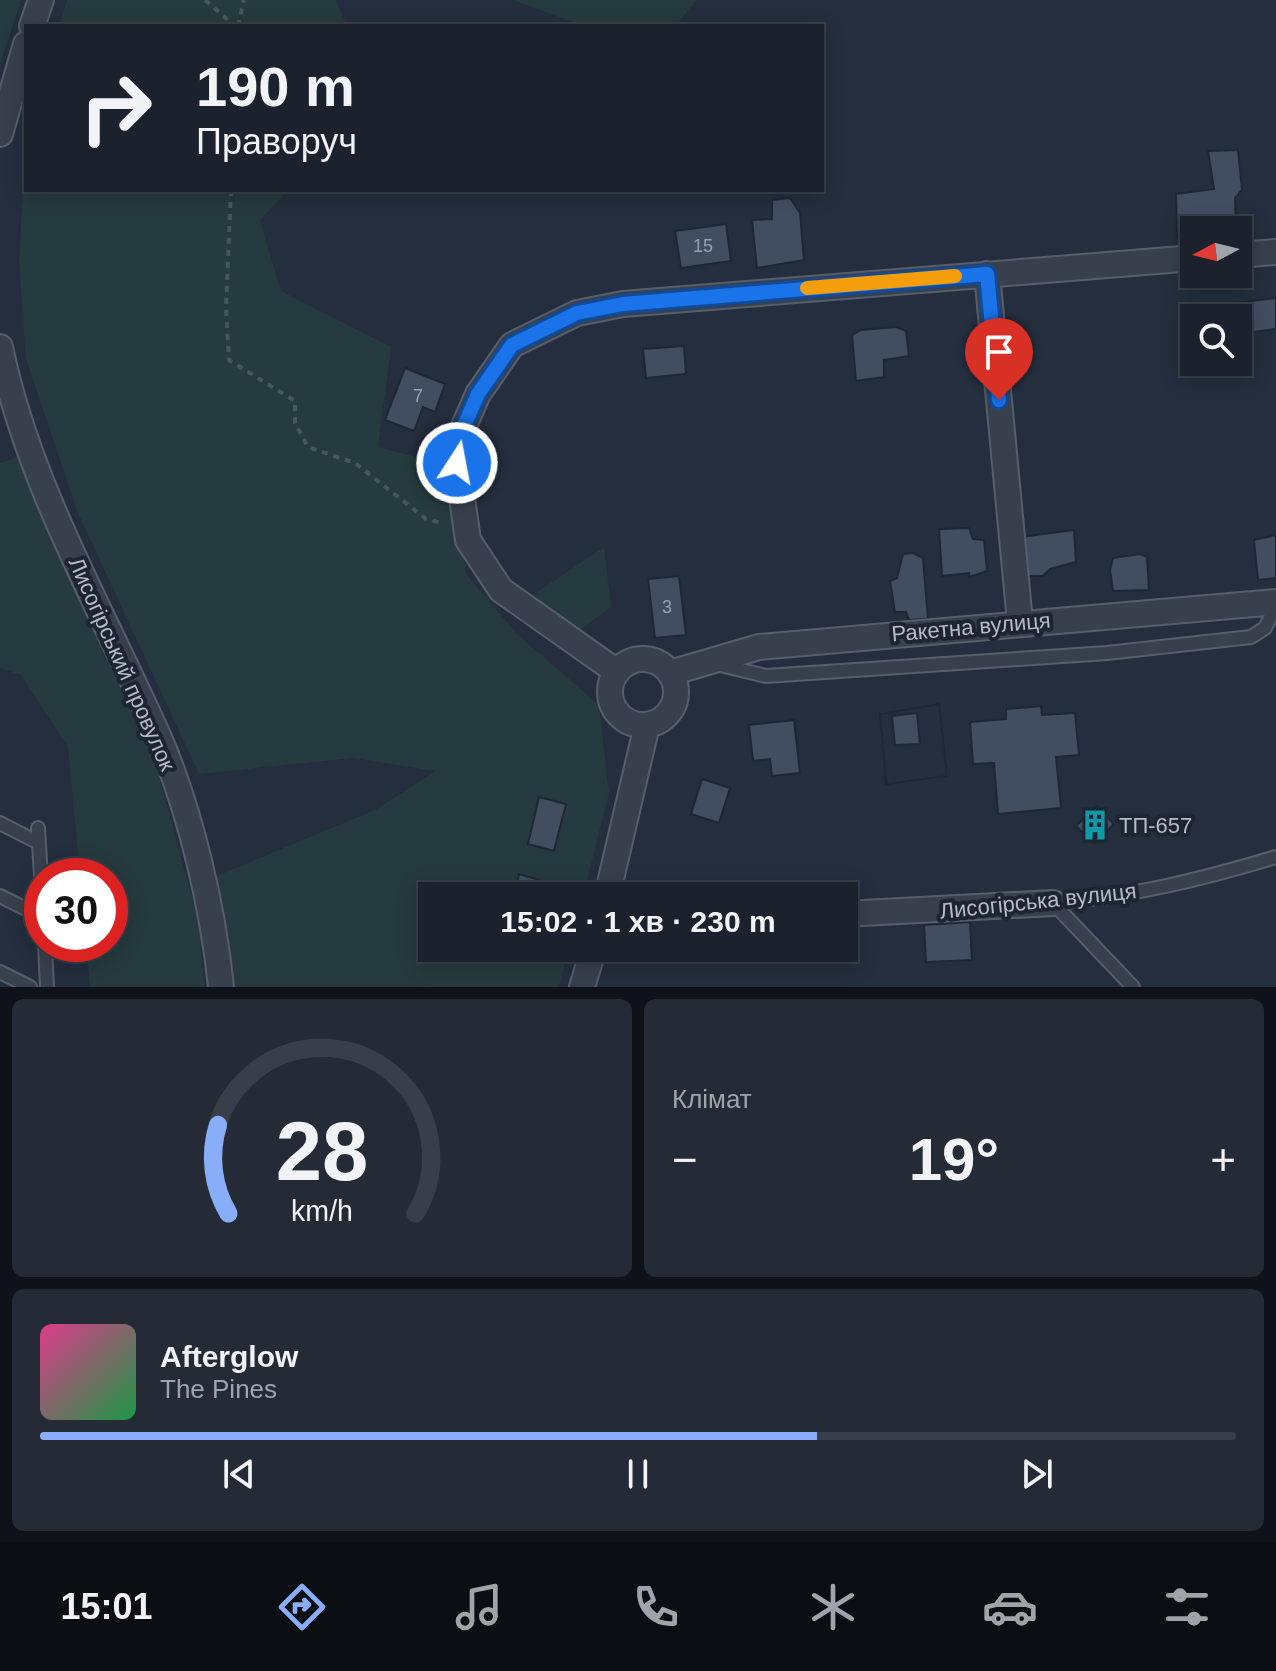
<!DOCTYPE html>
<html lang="uk">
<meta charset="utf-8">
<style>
:root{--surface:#1b222e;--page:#242a36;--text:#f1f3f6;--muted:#a0a4aa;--line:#393f4a;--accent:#89aef9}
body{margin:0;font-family:Helvetica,sans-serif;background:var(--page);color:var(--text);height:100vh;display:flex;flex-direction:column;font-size:30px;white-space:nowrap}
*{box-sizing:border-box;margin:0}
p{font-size:26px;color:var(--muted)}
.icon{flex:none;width:44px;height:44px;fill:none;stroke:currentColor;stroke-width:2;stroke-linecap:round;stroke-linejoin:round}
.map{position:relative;height:987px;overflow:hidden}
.panel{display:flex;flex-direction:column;gap:12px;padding:12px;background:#0f1319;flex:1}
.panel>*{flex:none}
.top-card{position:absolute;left:24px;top:24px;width:800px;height:168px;border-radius:0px;box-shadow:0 4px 20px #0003,0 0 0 2px var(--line);background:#1b222e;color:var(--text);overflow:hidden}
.needle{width:52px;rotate:263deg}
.fabs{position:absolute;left:1180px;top:216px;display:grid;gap:16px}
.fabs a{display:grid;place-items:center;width:72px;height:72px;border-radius:0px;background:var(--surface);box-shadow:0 4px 20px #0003,0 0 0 2px var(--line);font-size:40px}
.speed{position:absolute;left:24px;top:858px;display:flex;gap:16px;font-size:40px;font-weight:700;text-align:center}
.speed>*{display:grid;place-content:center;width:104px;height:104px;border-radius:50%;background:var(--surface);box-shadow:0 4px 20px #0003,0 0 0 2px var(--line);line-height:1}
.speed .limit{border:12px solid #d22;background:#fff;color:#111}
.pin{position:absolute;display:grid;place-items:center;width:68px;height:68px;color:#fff;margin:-82px -34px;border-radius:50% 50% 50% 0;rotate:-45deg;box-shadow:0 0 8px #0007}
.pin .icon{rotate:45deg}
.me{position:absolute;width:88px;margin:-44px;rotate:11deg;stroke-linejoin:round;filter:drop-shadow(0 0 6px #0008)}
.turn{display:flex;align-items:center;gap:28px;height:168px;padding:0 40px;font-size:36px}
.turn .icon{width:104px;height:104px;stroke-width:2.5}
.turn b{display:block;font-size:56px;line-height:68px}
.big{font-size:60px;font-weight:700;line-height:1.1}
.panel .widget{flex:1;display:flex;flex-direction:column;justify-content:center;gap:12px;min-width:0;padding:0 28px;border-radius:12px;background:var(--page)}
.panel .dial{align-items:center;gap:0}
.dial svg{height:208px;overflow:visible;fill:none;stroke:var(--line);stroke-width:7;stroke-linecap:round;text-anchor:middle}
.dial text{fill:var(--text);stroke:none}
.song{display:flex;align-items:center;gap:24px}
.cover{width:96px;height:96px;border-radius:12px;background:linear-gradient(135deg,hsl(330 70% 55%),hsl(140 70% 35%))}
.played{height:8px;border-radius:4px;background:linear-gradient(90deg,var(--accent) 65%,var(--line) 65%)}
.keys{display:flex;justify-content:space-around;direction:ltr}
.heat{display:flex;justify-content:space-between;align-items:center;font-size:44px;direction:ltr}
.panel .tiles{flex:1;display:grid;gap:12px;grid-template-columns:1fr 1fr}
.widget:last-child{grid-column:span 2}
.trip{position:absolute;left:418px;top:882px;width:440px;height:80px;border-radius:0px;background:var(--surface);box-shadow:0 4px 20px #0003,0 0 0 2px var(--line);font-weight:700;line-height:80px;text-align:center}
.dock{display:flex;height:128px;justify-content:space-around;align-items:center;background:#0b0e12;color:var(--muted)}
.dock .icon{width:56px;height:56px}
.dock .current{color:var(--accent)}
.dock b{font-size:36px;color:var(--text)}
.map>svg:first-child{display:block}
</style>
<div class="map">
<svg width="1276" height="987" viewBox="0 0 1276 987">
<rect width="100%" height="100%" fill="#242e3e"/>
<!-- green -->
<path fill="#263b3f" d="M0,0H21L0,64Z
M67,0H336L347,26H59Z
M514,0H696L676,26H583Z
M26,137V190H289L260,220L281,291L391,347L378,447L451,466L466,574L518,635L599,705L609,793L583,896H432V948H569L559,987H228L217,876L377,809L435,771L353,758L199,774L78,513L26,359L19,262Z
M18,457L151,748L199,923L204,987H90L86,944H110V876H80L68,747L21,675L0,668V463Z
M604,547L611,607L576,633L530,597Z"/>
<!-- building -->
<path fill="#434d60" stroke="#1f2735" stroke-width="2" fill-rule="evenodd" d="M1238,150L1242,190L1235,198L1236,230H1194V239L1177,238L1176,194L1214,189L1208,151Z
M790,198L800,213L804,260L757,268L752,220L772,219V200Z
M726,224L731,261L681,268L675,231Z
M1276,298V329L1238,334L1234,303Z
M896,327L906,331L909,356L884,360V377L856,381L852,335L861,330Z
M684,346L686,374L646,378L643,349Z
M405,368L445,384L435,412L423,407L414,431L385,420Z
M969,528L973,539L984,540L987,571L969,577V573L942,576L939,529Z
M1074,530L1076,562L1050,569L1043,576H1026L1021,537Z
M1276,535V578L1258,580L1254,540Z
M913,553L923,558L928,619L909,620L906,612H895L890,581L897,578L903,554Z
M1140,554L1147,557L1149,590L1113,591L1110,570L1113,558Z
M679,576L686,635L655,638L648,579Z
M939,704L947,776L886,784L880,714ZM917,713L920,744L895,745L892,716Z
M939,704L947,776L886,784L880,714Z
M1041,706L1042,715L1075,713L1079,755L1056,757L1061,808L998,814L994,763L973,764L970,722L1006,719V709Z
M794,720L800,773L772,776L770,759L753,761L749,725Z
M702,779L730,788L719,823L691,814Z
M539,797L566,804L554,851L528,844Z
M1097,806L1114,824L1094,844L1076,826Z
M519,874L546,882L543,896H514Z
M970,922L972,960L926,962L924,925Z"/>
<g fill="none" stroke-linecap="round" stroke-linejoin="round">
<!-- lane casing -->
<g stroke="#565e6c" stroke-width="16">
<path id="lane" d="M716,664L766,676L1107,653L1251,637L1265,628L1276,606
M0,823L39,843
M38,828L42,892
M0,896L42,917
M1053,903C1130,897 1203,879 1276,857
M1053,903L1133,987
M45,944L47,987
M0,972L30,987"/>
</g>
<!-- street casing -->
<g stroke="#565e6c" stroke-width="28">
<path id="street" d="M32,26L41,0
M0,134L26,44
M1238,255L1276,252
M987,274L1020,622
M0,347C29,487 103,611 160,740C191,813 213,908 221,987
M610 692a33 33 0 1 1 66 0a33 33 0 1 1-66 0Z
M617,672L501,590L468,540L457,463L464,426L478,394L512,345L577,313L623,304L1194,258
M670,673L759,647L1276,602
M607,896L647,725
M844,914L1053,903
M582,987L594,948"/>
</g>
<!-- path -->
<path stroke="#44585c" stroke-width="4" stroke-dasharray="6 6" stroke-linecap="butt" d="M205,0L235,26
M238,26L244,0
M231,190L226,307L229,360L295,401V423L308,447L355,463L426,519L442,523"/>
<!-- lane -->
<use href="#lane" stroke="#38404e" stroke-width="12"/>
<!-- street -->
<use href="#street" stroke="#38404e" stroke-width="24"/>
</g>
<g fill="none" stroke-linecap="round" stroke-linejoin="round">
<!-- route casing -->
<g stroke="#114b97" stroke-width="20">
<path id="route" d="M457,463L464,426L478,394L512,345L577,313L623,304L987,274L999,400"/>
</g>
<!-- route -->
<use href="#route" stroke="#1a73e8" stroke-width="14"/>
<!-- slow -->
<path stroke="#f59e0b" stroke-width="14" d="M807,288L955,276"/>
</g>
<!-- icons -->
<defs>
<g id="building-bare" transform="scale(2.4)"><path d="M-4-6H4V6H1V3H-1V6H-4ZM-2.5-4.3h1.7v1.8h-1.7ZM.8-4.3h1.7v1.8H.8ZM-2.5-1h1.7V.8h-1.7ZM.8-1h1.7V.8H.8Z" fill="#0f9aa8" stroke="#1d2533" stroke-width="2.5" paint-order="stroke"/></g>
</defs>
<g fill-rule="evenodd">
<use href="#building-bare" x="1095" y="825"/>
</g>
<g text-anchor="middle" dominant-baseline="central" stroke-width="8" stroke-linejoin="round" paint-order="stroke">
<!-- number labels -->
<g font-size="18" fill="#98a0af">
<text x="703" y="246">15</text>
<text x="418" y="396">7</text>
<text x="667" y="607">3</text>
</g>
<!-- street labels -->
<g font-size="22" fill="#b4bbc9" stroke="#1d2533">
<text transform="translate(971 627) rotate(-5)">Ракетна вулиця</text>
<text transform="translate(122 664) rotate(66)">Лисогірський провулок</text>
<text transform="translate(1038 901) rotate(-6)">Лисогірська вулиця</text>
</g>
<!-- poi labels -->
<g font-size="22" fill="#b4bbc9" stroke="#1d2533" text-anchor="start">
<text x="1119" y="825">ТП-657</text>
</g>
</g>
</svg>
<div class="fabs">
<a><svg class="needle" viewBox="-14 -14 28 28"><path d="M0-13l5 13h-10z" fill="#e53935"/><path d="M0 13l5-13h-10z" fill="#a0a4aa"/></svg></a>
<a><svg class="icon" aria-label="search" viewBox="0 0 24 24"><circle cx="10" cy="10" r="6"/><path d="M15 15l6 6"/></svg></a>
</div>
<div class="speed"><div class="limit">30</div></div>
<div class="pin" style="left:999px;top:400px;background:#d93025"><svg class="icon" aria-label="arrive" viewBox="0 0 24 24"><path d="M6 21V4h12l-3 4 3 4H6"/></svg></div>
<svg class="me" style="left:457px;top:463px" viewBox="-20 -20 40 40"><circle r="17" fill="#1a73e8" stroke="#fff" stroke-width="3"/><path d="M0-11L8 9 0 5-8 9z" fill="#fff"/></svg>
<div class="trip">15:02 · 1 хв · 230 m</div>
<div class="top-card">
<div class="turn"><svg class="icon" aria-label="right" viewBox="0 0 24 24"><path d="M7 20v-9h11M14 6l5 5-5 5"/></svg><div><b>190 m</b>Праворуч</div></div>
</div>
</div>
<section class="panel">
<div class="tiles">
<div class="widget dial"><svg viewBox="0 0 100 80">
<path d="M14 69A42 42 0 1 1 86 69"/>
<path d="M14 69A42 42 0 0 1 10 35" stroke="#89aef9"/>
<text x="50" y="56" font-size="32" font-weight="700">28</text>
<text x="50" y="72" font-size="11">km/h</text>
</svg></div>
<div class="widget"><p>Клімат</p>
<div class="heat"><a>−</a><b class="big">19°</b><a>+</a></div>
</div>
<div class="widget">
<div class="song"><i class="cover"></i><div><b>Afterglow</b><p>The Pines</p></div></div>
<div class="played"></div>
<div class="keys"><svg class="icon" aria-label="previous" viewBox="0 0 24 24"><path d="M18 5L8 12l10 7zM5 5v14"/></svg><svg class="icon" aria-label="pause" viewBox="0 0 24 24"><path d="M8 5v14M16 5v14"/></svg><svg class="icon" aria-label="next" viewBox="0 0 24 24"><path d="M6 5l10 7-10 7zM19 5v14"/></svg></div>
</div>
</div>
</section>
<nav class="dock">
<b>15:01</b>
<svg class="icon current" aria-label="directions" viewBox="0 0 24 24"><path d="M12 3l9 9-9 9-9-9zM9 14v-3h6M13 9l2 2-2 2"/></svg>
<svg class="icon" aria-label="music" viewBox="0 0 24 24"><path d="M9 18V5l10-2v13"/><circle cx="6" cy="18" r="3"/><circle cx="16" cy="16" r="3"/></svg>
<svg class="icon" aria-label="phone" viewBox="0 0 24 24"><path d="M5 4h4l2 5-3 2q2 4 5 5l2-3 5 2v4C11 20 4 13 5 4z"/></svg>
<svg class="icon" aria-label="climate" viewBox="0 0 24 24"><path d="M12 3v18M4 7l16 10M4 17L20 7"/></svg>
<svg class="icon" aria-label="car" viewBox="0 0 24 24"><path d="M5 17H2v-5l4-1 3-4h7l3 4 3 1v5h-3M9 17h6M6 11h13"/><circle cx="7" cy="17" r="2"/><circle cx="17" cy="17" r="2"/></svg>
<svg class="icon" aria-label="filters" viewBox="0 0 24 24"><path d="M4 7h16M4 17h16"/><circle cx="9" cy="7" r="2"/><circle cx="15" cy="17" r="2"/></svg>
</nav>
